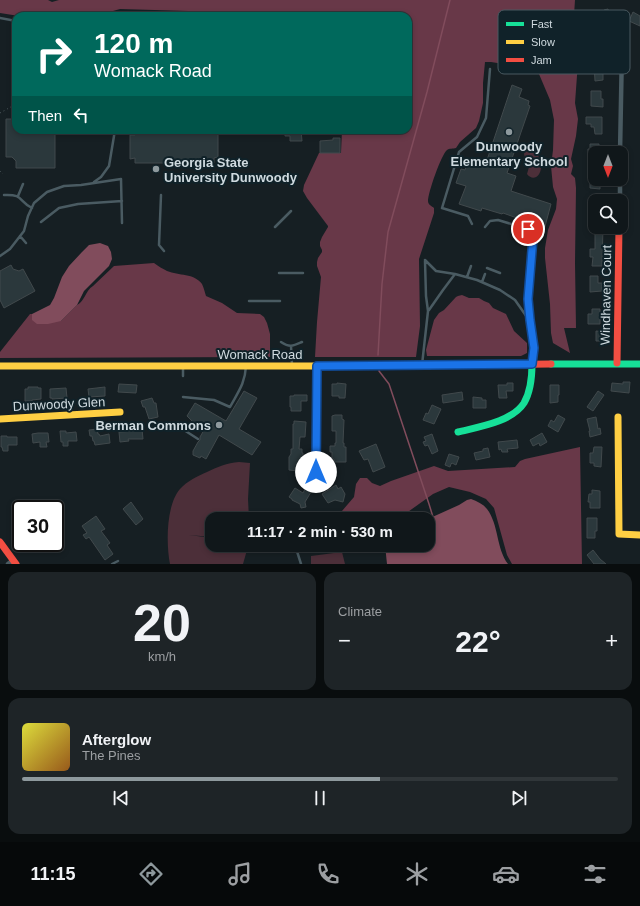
<!DOCTYPE html>
<meta charset="utf-8">
<style>
:root{--surface:#10171a;--page:#1e2427;--text:#f1f3f6;--muted:#9c9fa2;--line:#303639;--accent:#8e999d}
body{margin:0;font-family:Arial,sans-serif;background:var(--page);color:var(--text);height:100vh;display:flex;flex-direction:column;font-size:15px;white-space:nowrap}
*{box-sizing:border-box;margin:0}
p{font-size:13px;color:var(--muted)}
.icon{flex:none;width:22px;height:22px;fill:none;stroke:currentColor;stroke-width:2;stroke-linecap:round;stroke-linejoin:round}
.map{position:relative;height:564px;overflow:hidden}
.side{display:flex;flex-direction:column;gap:8px;padding:8px;background:#090d0e;flex:1}
.side>*{flex:none}
.banner{position:absolute;left:12px;top:12px;width:400px;height:122px;border-radius:12px;box-shadow:0 2px 6px #0003,0 0 0 1px var(--line);background:#00695c;color:#fff;overflow:hidden}
.needle{width:26px;rotate:180deg}
.fabs{position:absolute;left:588px;top:146px;display:grid;gap:8px}
.fabs a{display:grid;place-items:center;width:40px;height:40px;border-radius:8px;background:var(--surface);box-shadow:0 2px 6px #0003,0 0 0 1px var(--line);font-size:20px}
.speed{position:absolute;left:12px;top:500px;display:flex;gap:8px;font-size:20px;font-weight:700;text-align:center}
.speed>*{display:grid;place-content:center;width:52px;height:52px;border-radius:50%;background:var(--surface);box-shadow:0 2px 6px #0003,0 0 0 1px var(--line);line-height:1}
.speed .limit{border:2px solid #111;border-radius:6px;background:#fff;color:#111}
.pin{position:absolute;display:grid;place-items:center;width:34px;height:34px;color:#fff;margin:-17px;border:2px solid #fff;border-radius:50%;box-shadow:0 1px 4px #0007}
.me{position:absolute;width:44px;margin:-22px;rotate:0deg;stroke-linejoin:round;filter:drop-shadow(0 0 3px #0008)}
.turn{display:flex;align-items:center;gap:14px;height:84px;padding:0 16px;font-size:18px}
.turn .icon{width:52px;height:52px;stroke-width:2.5}
.turn b{display:block;font-size:28px;line-height:34px}
.then{display:flex;align-items:center;height:38px;padding:0 16px;background:#0003;gap:8px;font-size:15px}
.big{font-size:30px;font-weight:800;line-height:1.1}
.side .card{flex:1;display:flex;flex-direction:column;justify-content:center;gap:6px;min-width:0;padding:0 14px;border-radius:12px;background:var(--page)}
.side .dial{align-items:center;gap:0}
.dial b{font-size:52px;line-height:1}
.song{display:flex;align-items:center;gap:12px}
.cover{width:48px;height:48px;border-radius:6px;background:linear-gradient(135deg,hsl(60 70% 55%),hsl(30 70% 35%))}
.played{height:4px;border-radius:2px;background:linear-gradient(90deg,var(--accent) 60%,var(--line) 60%)}
.keys{display:flex;justify-content:space-around;direction:ltr}
.heat{display:flex;justify-content:space-between;align-items:center;font-size:22px;direction:ltr}
.side .tiles{flex:1;display:grid;gap:8px;grid-template-columns:1fr 1fr}
.card:last-child{grid-column:span 2}
.trip{position:absolute;left:205px;top:512px;width:230px;height:40px;border-radius:12px;background:var(--surface);box-shadow:0 2px 6px #0003,0 0 0 1px var(--line);font-weight:800;line-height:40px;text-align:center}
.dock{display:flex;height:64px;justify-content:space-around;align-items:center;background:#06090a;color:var(--muted)}
.dock .icon{width:28px;height:28px}
.dock .on{color:var(--accent)}
.dock b{font-size:18px;color:var(--text)}
.map>svg:first-child{display:block}
</style>
<div class="map">
<svg width="640" height="564" viewBox="0 0 640 564">
<rect width="100%" height="100%" fill="#161f23"/>
<!-- green -->
<path fill="#4c2f39" d="M534,145C540,147 538,150 538,155C539,159 542,163 541,167C541,176 533,182 527,174L529,167L526,164V162L527,160L525,158L524,154C526,149 529,146 534,145Z
M239,462L250,463L248,499L249,519H212V537L189,535L212,538V545L243,546L247,550L243,564H170C166,544 166,505 180,489C187,481 198,476 207,472C217,467 227,463 239,462Z
M342,552L345,564H311V556Z"/>
<!-- forest -->
<path fill="#683848" d="M0,0H48L52,2L59,0H575L572,45L578,62L575,103L578,119L576,136L571,159L573,166L571,174L575,178L576,188L575,263L576,328H564L570,353L553,343L551,333L550,304L545,258V248L548,230L556,209L557,199L553,187L551,166L553,150L554,120L550,100L539,74L536,69L491,62H485L483,83V103L479,121L476,128L460,142L456,148C453,149 449,148 447,150C441,155 428,193 428,201C428,205 432,206 434,208V213L419,259L420,326L416,357H315L317,322L321,277L317,266V262L318,258L322,252V250L320,246V242L322,237L328,227V226L307,198L303,191L304,185L319,153H341L342,130H408V16H354L120,9L106,13L77,16H19L0,13Z
M154,263C158,266 163,269 167,271C179,276 194,273 202,284C204,288 205,293 206,296L222,303L237,313L260,314L264,317L267,323L270,334V357L0,358V352L30,314H32V320L61,321L77,305C85,301 85,291 93,286L114,266Z
M462,295L469,298H479L484,301L489,303L493,308L506,314L514,331L527,343V353L521,356H427L426,350L434,320L439,313L444,310L456,297L458,296Z
M580,447L582,564H512L507,555L494,508L486,499L470,492L449,487L433,494L398,519H363L359,516H347L342,511L354,497L356,484L360,478H367L372,483L380,486L391,481L434,466L448,471L515,467L520,461L525,459Z"/>
<!-- water -->
<path fill="#814c5c" d="M100,243L108,246L111,252L112,259L109,266L84,291L77,305L61,321L48,324H37L32,320V314L50,305L54,298L62,277L69,266L82,252L89,245Z
M471,499C477,501 483,504 487,509C499,525 496,548 508,564H387L385,545H428V519L459,505L467,500Z"/>
<g fill="none" stroke-linecap="round" stroke-linejoin="round">
<!-- stream -->
<path stroke="#814c5c" stroke-width="1.5" d="M378,355L382,284L388,232L427,92L450,0
M379,371L389,384L429,504L433,517"/>
</g>
<!-- building -->
<path fill="#2b383c" stroke="#41494c" d="M608,9L609,13L614,12L617,26L613,27L612,23L599,25L597,16L605,14L604,10Z
M633,12L640,16V26L629,21Z
M594,63H603V80L595,81Z
M512,85L522,89L519,97L529,101L528,105L530,106L507,173L516,176L511,191L551,204L544,230L531,225V223L503,213L502,214L482,208L481,211L459,204L466,186L456,183L461,169L465,170L468,160L485,166Z
M591,91H601V99H603V107L591,106Z
M586,117H602V134H595L594,127H591V124H586Z
M6,119H16V130H55V168H16V161L12,157H6Z
M135,130H218V157L214,158V163H135V158L130,159V135H135Z
M285,130H301L302,141H290V136H285Z
M333,138H340V153H320V141L333,140Z
M590,144H599V153H595V179H600V189L590,188V158H588V149H590Z
M595,227H603L602,266H592L593,257H590V249H595Z
M11,265L13,269L19,271L23,269L35,291L4,308L0,300V271Z
M590,276H598V283H602V291L590,292Z
M592,309H600V324H588V314H592Z
M596,331L606,332L605,341H596Z
M623,382H630L629,393L611,391L612,383L623,384Z
M337,383L346,384L345,398H339V396H332V384H337Z
M507,383H513V391H506L507,398H499L498,385H507Z
M119,384L137,385L136,393L118,392Z
M550,385H559V395H558V402L550,403Z
M28,387H38V388H41V399L32,400V401H25V389H28Z
M105,387V396L89,397L88,389Z
M66,388L67,398L52,399V398H50V389Z
M244,391L257,398L239,429L261,442L252,455L219,435L206,459L201,456L200,458L193,455V451L198,442L200,440V437L204,430L197,426L187,416L195,403L226,421Z
M598,391L604,395L593,411L587,407Z
M462,392L463,400L443,403L442,395Z
M294,395H307V401H301V411H291V407H290V396H294Z
M473,397L482,398V400H486V408H473Z
M152,398L154,403H156L158,417L149,419L145,407H143L141,401Z
M432,405L441,409L434,424L423,420L426,413L428,414Z
M335,415H342V419L344,420L343,443H344V447H346V462H334V459H332V452H330V446H335V443H336V431H332V416Z
M558,415L565,419L558,432L548,426L551,420L554,422Z
M596,417L598,429L600,428L601,434L590,437L589,431H590L587,419Z
M294,421L306,422L305,437H300L299,449H302V453H303V459H302V463H300V465H298V471L289,470V457L291,454V449H293V424H294Z
M97,429L98,434H99L100,436L109,434L110,443L95,445L94,441H93L92,436H90L89,430Z
M136,429H142L143,439H128L129,441L120,442L119,432L137,431Z
M60,431H66V433L76,432L77,441H68V446H63V442H61Z
M38,433H48L49,442H46L47,447H40V442L33,443L32,434Z
M542,433L547,442L540,446L539,443L533,446L530,440Z
M432,434L438,451L432,454L428,445L425,446L423,442L426,441L424,437Z
M1,436H7V437H17V445H8V451H3L2,447H1Z
M517,440L518,448L507,449L508,452H502L501,449L499,450L498,442Z
M376,444L385,467L373,472L368,459L364,460L359,451Z
M594,447H602L601,467L594,466V463H590V453H593Z
M488,448L490,457L476,460L474,453L483,451V449Z
M449,454L459,457L456,465L452,463L451,464L450,467L445,465Z
M336,485L338,489L341,487L345,494L343,502L335,500L328,503L322,494Z
M295,488L303,493L305,489L311,492L305,502L306,507L301,508L300,504L292,500V499L289,497Z
M592,490L600,491V508H590V502H588L589,494H592Z
M40,500L46,509H24L28,507L27,506L32,503V504Z
M131,502L143,519L136,525L123,509Z
M96,516L105,529L101,531L110,543L107,545L113,554L105,560L89,537L86,539L83,535L87,533L82,526Z
M587,518H597V531H595V538H587Z
M322,545H345V549L323,550Z
M593,550L600,559L606,564H594L587,555Z"/>
<g fill="none" stroke-linecap="round" stroke-linejoin="round">
<!-- path -->
<path stroke="#4d595d" stroke-width="1" stroke-dasharray="1 3" stroke-linecap="butt" d="M0,113L16,104
M0,171L3,174"/>
<!-- lane -->
<path stroke="#4a5b62" stroke-width="2.5" d="M0,18L16,21
M94,182L101,177L109,166L115,130
M4,195C24,194 18,201 32,208
M161,195L159,245L164,251
M18,196L23,184
M41,222L59,208L78,204L122,201
M472,224L468,216L442,208L459,152L477,137L486,118L490,69
M275,227L291,211
M485,227L490,221L498,220L528,229L533,238L528,299L530,320L534,348L532,363
M20,236L26,243
M0,256L10,249L24,231L28,216L34,203L47,192L64,186L81,185L121,179L122,223
M425,260L436,271L455,274L477,280L500,290L515,300L529,320
M487,268L500,273
M279,273H303
M467,277L471,266
M482,282L485,274
M249,301H280
M429,310L443,290L455,274
M281,342C290,348 293,346 302,342
M291,346L292,365
M422,365L428,311L426,296L425,261
M183,366V376
M183,397L214,400L230,407C238,392 245,384 246,366
M184,430L198,439
M295,545L301,564
M284,548L295,545
M112,564L118,561"/>
<!-- street -->
<path stroke="#4a5b62" stroke-width="4.5" d="M620,153L622,48
M620,201V179
M316,472L317,366
M8,564L13,560"/>
<!-- fast -->
<path stroke="#16e098" stroke-width="7" d="M551,364H640
M458,432C478,427 512,422 524,403C531,391 532,377 532,364"/>
<!-- slow -->
<path stroke="#ffcf43" stroke-width="7" d="M0,366H342
M618,417L619,534L640,535
M0,419L120,412"/>
<!-- jam -->
<path stroke="#f24e42" stroke-width="7" d="M617,363L619,227
M342,366L551,364
M0,542L16,564"/>
</g>
<g fill="none" stroke-linecap="round" stroke-linejoin="round">
<!-- route casing -->
<g stroke="#114b97" stroke-width="10">
<path id="route" d="M316,472L317,366L532,364L534,348L530,320L528,299L533,238L528,229"/>
</g>
<!-- route -->
<use href="#route" stroke="#1a73e8" stroke-width="7"/>
</g>
<!-- markers -->
<g fill="#8e999d" stroke="#102229" stroke-width="1.5">
<circle cx="509" cy="132" r="4"/>
<circle cx="156" cy="169" r="4"/>
<circle cx="219" cy="425" r="4"/>
</g>
<g text-anchor="middle" dominant-baseline="central" stroke-width="4" stroke-linejoin="round" paint-order="stroke">
<!-- poi labels -->
<g font-size="13" font-weight="bold" fill="#cfdadf" stroke="#102229">
<text x="509" y="146">Dunwoody<tspan x="509" dy="15">Elementary School</tspan></text>
<text x="164" y="162" text-anchor="start">Georgia State<tspan x="164" dy="15">University Dunwoody</tspan></text>
<text x="211" y="425" text-anchor="end">Berman Commons</text>
</g>
<!-- street labels -->
<g font-size="13" fill="#cfdadf" stroke="#102229">
<text transform="translate(606 295) rotate(-89)">Windhaven Court</text>
<text x="260" y="354">Womack Road</text>
<text transform="translate(59 404) rotate(-3)">Dunwoody Glen</text>
</g>
</g>
<!-- legend -->
<rect x="498" y="10" width="132" height="64" rx="6" fill="#102229" stroke="#495960" stroke-width="1"/>
<rect x="506" y="22" width="18" height="4" fill="#16e098"/>
<rect x="506" y="40" width="18" height="4" fill="#ffcf43"/>
<rect x="506" y="58" width="18" height="4" fill="#f24e42"/>
<g font-size="11" fill="#cfdadf">
<text x="531" y="28">Fast</text>
<text x="531" y="46">Slow</text>
<text x="531" y="64">Jam</text>
</g>
</svg>
<div class="fabs">
<a><svg class="needle" viewBox="-14 -14 28 28"><path d="M0-13l5 13h-10z" fill="#e53935"/><path d="M0 13l5-13h-10z" fill="#9c9fa2"/></svg></a>
<a><svg class="icon" aria-label="search" viewBox="0 0 24 24"><circle cx="10" cy="10" r="6"/><path d="M15 15l6 6"/></svg></a>
</div>
<div class="speed"><div class="limit">30</div></div>
<div class="pin" style="left:528px;top:229px;background:#d93025"><svg class="icon" aria-label="arrive" viewBox="0 0 24 24"><path d="M6 21V4h12l-3 4 3 4H6"/></svg></div>
<svg class="me" style="left:316px;top:472px" viewBox="-20 -20 40 40"><circle r="19" fill="#fff"/><path d="M0-13L10 11 0 6-10 11z" fill="#1a73e8"/></svg>
<div class="trip">11:17 · 2 min · 530 m</div>
<div class="banner">
<div class="turn"><svg class="icon" aria-label="right" viewBox="0 0 24 24"><path d="M7 20v-9h11M14 6l5 5-5 5"/></svg><div><b>120 m</b>Womack Road</div></div>
<div class="then">Then<svg class="icon" aria-label="left" viewBox="0 0 24 24"><path d="M17 20v-9H6M10 6l-5 5 5 5"/></svg></div>
</div>
</div>
<section class="side">
<div class="tiles">
<div class="card dial"><b>20</b><p>km/h</p></div>
<div class="card"><p>Climate</p>
<div class="heat"><a>−</a><b class="big">22°</b><a>+</a></div>
</div>
<div class="card">
<div class="song"><i class="cover"></i><div><b>Afterglow</b><p>The Pines</p></div></div>
<div class="played"></div>
<div class="keys"><svg class="icon" aria-label="previous" viewBox="0 0 24 24"><path d="M18 5L8 12l10 7zM5 5v14"/></svg><svg class="icon" aria-label="pause" viewBox="0 0 24 24"><path d="M8 5v14M16 5v14"/></svg><svg class="icon" aria-label="next" viewBox="0 0 24 24"><path d="M6 5l10 7-10 7zM19 5v14"/></svg></div>
</div>
</div>
</section>
<nav class="dock">
<b>11:15</b>
<svg class="icon on" aria-label="directions" viewBox="0 0 24 24"><path d="M12 3l9 9-9 9-9-9zM9 14v-3h6M13 9l2 2-2 2"/></svg>
<svg class="icon" aria-label="music" viewBox="0 0 24 24"><path d="M9 18V5l10-2v13"/><circle cx="6" cy="18" r="3"/><circle cx="16" cy="16" r="3"/></svg>
<svg class="icon" aria-label="phone" viewBox="0 0 24 24"><path d="M5 4h4l2 5-3 2q2 4 5 5l2-3 5 2v4C11 20 4 13 5 4z"/></svg>
<svg class="icon" aria-label="climate" viewBox="0 0 24 24"><path d="M12 3v18M4 7l16 10M4 17L20 7"/></svg>
<svg class="icon" aria-label="car" viewBox="0 0 24 24"><path d="M5 17H2v-5l4-1 3-4h7l3 4 3 1v5h-3M9 17h6M6 11h13"/><circle cx="7" cy="17" r="2"/><circle cx="17" cy="17" r="2"/></svg>
<svg class="icon" aria-label="filters" viewBox="0 0 24 24"><path d="M4 7h16M4 17h16"/><circle cx="9" cy="7" r="2"/><circle cx="15" cy="17" r="2"/></svg>
</nav>
